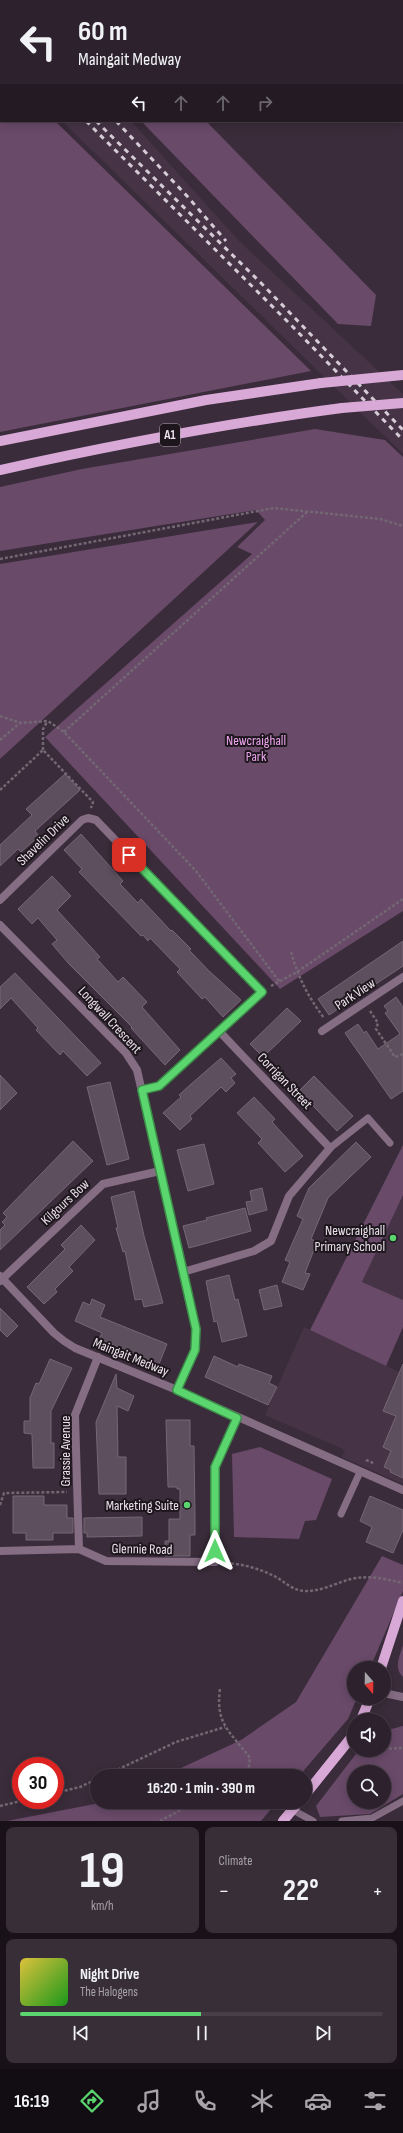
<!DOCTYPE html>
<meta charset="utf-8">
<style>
:root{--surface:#2c212c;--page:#382e38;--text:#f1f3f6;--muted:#a6a3a9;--line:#483e48;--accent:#5bd56e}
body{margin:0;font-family:"Sofia Sans Condensed",sans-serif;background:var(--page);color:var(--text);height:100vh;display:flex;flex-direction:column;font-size:15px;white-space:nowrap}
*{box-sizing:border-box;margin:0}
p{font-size:13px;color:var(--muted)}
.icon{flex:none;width:22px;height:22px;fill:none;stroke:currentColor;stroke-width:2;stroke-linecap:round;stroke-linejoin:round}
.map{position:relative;height:1821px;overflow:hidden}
.drawer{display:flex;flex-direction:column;gap:6px;padding:6px;background:#181218;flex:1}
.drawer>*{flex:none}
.banner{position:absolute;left:0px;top:0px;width:403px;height:122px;box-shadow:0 2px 10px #0003,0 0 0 1px var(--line);background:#2c212c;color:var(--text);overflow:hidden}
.needle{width:26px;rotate:160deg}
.tools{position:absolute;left:347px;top:1661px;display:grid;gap:8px}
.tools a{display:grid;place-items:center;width:44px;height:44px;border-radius:50%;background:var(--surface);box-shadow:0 2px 10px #0003,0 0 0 1px var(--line);font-size:20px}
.speed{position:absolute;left:12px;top:1757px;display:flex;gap:8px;font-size:20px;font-weight:700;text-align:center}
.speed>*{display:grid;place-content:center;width:52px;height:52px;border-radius:50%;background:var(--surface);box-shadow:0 2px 10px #0003,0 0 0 1px var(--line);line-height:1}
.speed .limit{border:6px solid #d22;background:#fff;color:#111}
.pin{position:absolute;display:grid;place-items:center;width:34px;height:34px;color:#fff;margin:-17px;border-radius:8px;box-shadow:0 2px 6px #0006}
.me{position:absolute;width:44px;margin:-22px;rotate:0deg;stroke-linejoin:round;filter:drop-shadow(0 0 3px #0008)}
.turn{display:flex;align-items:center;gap:14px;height:84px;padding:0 12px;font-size:18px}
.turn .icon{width:52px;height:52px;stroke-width:2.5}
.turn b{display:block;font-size:28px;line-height:34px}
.lanes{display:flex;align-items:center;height:38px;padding:0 12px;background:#0003;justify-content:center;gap:20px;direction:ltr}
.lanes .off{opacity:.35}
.big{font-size:30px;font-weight:700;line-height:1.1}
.drawer .card{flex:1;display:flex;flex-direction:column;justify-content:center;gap:6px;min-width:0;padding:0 14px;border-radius:8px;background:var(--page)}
.drawer .dial{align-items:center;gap:0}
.dial b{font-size:52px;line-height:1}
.song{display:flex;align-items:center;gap:12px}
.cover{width:48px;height:48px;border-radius:6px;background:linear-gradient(135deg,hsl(50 70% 55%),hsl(120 70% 35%))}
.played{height:4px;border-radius:2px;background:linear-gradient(90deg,var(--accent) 50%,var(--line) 50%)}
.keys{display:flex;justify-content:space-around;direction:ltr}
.heat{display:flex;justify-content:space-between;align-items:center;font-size:22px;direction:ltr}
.drawer .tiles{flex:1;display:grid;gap:6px;grid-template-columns:1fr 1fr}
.card:last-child{grid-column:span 2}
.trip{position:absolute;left:90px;top:1769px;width:222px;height:40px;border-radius:20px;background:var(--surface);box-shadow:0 2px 10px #0003,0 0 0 1px var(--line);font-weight:700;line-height:40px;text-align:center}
.menu{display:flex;height:64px;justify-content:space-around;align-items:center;background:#120d12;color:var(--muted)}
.menu .icon{width:28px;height:28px}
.menu .on{color:var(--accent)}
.menu b{font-size:18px;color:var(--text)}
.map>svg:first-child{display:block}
</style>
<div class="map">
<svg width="403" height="1821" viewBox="0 0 403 1821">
<rect width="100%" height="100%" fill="#3a2c3a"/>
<!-- built -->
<path fill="#463446" d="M0,0L69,1H1L0,85Z
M62,121H131L240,242L403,394V454Z
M403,1195V1300L362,1282Z
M304,1327L403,1374V1484L342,1457L345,1450L265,1415Z"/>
<!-- green -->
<path fill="#694a69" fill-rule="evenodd" d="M68,0H135L69,1Z
M0,116L1,121H55L311,371L0,432Z
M141,121H206L376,295L371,326L338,324Z
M315,429L385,440L403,457V911L280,989L45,737L252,554L237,547L265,520L256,510L0,551V487L82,469Z
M258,522L0,759V564Z
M403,1145V1195L362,1282L403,1300V1327L386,1366L310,1330Z
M260,1447L332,1479L316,1520L305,1521L299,1539L234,1537L232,1454Z
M382,1556L403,1565V1591L370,1668H354V1698H357L348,1719L299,1776H164L241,1740L296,1702Z
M403,1645V1677C393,1668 400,1656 403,1645Z
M403,1726V1794L370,1814L320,1817L316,1806L359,1750H384V1731ZM354,1772H384V1802H354Z
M105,1802H277L261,1821H7Z"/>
<!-- building -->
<path fill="#5e4f5e" stroke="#766676" d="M65,774L80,790L35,831L39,836L21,852L18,849L0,866V845L32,815L26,809Z
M81,834L123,881L120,884L138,903L141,899L171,931L172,930L191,949L189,950L208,970L241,1000L223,1017L205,997L202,999L177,972L180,969L150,938L148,941L143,935L141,936L79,872L82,869L64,850Z
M52,876L71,896L57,910L100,957L97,959L118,982L123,977L147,1002L142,1007L180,1050L165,1065L131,1028L132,1027L69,964L52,944L57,940L38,918L32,924L18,909Z
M403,941V966L329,1015L318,999Z
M15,973L101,1063L87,1076L63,1051L60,1055L36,1030L38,1028L11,998L0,1009V987Z
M396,997L403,1007V1091L391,1099L345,1033L358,1024L364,1033L366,1031L378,1049L400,1034L385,1013L388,1011L384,1006Z
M287,1008L301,1021L263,1057L250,1044Z
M221,1058L236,1074L231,1078L235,1083L226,1092L221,1087L190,1116L192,1119L180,1130L163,1113L181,1097L179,1095L190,1085Z
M0,1075L17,1093L0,1110Z
M314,1076L353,1116L337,1131L299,1091Z
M110,1082L129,1159L107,1165L87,1087Z
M254,1097L275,1119L272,1122L303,1156L285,1172L258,1143L262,1139L237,1113Z
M73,1141L93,1161L0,1250V1230L5,1225L2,1222L7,1217L3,1213Z
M356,1142L371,1157L328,1198L311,1239L317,1242L305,1273L310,1274L303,1290L282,1282L290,1262L285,1260L303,1219L297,1216L309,1188Z
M204,1144L214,1184L188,1191L177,1150Z
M262,1188L267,1210L249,1215L246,1202L252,1201L250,1191Z
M134,1191L144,1236L163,1303L144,1307L142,1299L135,1300L125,1251L123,1252L116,1228H118L111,1197Z
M245,1208L251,1231L189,1248L183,1226L207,1220L206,1218Z
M81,1225L95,1240L69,1267L73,1271L55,1289L57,1292L44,1304L27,1287L65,1249L61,1245Z
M229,1275L235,1300L238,1299L247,1336L222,1342L217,1321L214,1322L206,1281Z
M277,1285L282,1306L264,1310L259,1290Z
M92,1299L105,1305L100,1317L167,1344L159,1364L99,1339L102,1333L75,1321L83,1302L90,1305Z
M0,1308L18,1326L7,1337L0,1330Z
M214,1356L238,1367L239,1364L272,1376L269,1383L277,1387L268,1405L205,1377Z
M50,1359L72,1368L51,1411V1443H54V1468H33L32,1434L24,1433V1421H30V1398L36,1383L39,1384Z
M403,1364V1478L390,1472L391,1470L384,1467L391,1451L383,1447L396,1416L383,1411Z
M116,1374L117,1388L134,1396L128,1411L117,1406L118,1457H126V1494H99L96,1422Z
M166,1420H190V1446H194L195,1516V1535H190V1556H165V1541H169V1519H180V1489H177V1487H168Z
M13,1496H44V1505H67V1518H73V1533H53V1540H26V1533H13Z
M370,1496L403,1510V1530L393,1553L366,1542L372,1527L360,1521Z
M142,1517V1536L87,1537V1533H84V1518Z"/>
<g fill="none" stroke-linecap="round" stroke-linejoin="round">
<!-- path -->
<path stroke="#736773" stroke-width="2.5" stroke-dasharray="3 2" stroke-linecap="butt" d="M0,559L274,508L380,519L403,526
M0,716L21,723L48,721L64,732L196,871L279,981
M64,732L307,512
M0,740L20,723
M43,750V729L47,722
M0,790L43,750L93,802L91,808
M291,952C299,979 307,995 324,1018
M271,986L297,972L403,899
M370,1011L378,1023L376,1029L395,1057L403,1054
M366,1460L373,1463
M0,1505L4,1493L67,1492
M226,1563C243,1564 261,1569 276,1577C285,1582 292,1590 304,1591C320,1592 336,1583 351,1579C370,1575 385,1579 403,1583
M220,1689C215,1725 231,1732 250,1758L248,1773L244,1776
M384,1749L403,1748
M104,1776L176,1742L225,1727
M55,1793L80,1787L97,1779
M0,1806L25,1800
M160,1821L196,1802"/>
<!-- service -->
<path stroke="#856d84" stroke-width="7" d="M330,1148L368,1118L390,1143
M341,1514L360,1472
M293,1810L313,1821
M342,1821L372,1818L403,1801"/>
<!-- minor -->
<path stroke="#856d84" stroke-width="8" d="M160,0L161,1
M166,1L168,0
M0,97L1,96
M0,900L82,820L88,818L96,820L262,992L159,1086L142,1090
M0,925L126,1053L137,1070L196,1329L195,1350L177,1390
M322,1031L403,977
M183,1272L254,1251L271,1241L289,1196L330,1148L220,1032
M0,1276L54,1333L64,1341L75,1348L177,1390L403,1490
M0,1281L103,1184L160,1171
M79,1549L75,1415L98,1357
M0,1551L79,1549L106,1561L215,1562V1467L237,1417
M384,1693L403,1697"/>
<!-- primary -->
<path stroke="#d8a8d7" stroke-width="10" d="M0,441L206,400L321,383
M0,470C113,445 227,423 342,408
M381,1668L403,1601
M361,1720L370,1698
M305,1795L354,1734
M283,1821L299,1802"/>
<!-- rail -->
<path stroke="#d6ccd6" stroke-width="3" stroke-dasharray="5 5" stroke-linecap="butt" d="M3,0L4,1
M0,27L1,28
M0,37L1,38
M86,121L292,326L403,440
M96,121L263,285L403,430
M116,121L187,196L226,241"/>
<!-- primary-bridge -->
<path stroke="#d8a8d7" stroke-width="10" d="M321,383L403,375
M342,408L403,403"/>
</g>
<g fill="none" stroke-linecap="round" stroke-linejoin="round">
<!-- route casing -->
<g stroke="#3b8a48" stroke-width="10">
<path id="route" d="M129,855L262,992L159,1086L142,1090L196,1329L195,1350L177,1390L237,1418L215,1467V1551"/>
</g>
<!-- route -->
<use href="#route" stroke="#5bd56e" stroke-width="7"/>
</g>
<!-- markers -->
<g fill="#5bd56e" stroke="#1d171d" stroke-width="1.5">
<circle cx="393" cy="1238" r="4"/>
<circle cx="187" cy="1505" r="4"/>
</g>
<g text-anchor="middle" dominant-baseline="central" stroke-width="4" stroke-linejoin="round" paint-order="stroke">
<!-- shield labels -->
<rect fill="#1d171d" stroke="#ada5ad" stroke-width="1" x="160" y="424" width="20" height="22" rx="3"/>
<g font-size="13" font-weight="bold" fill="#ebe2eb">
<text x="170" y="435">A1</text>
</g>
<!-- park labels -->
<g font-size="14" fill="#eea5ee" stroke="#1d171d">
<text x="256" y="740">Newcraighall<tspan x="256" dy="16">Park</tspan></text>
</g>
<!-- street labels -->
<g font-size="14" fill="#ebe2eb" stroke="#1d171d">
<text transform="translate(43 840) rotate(-44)">Shavelin Drive</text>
<text transform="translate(355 994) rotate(-34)">Park View</text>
<text transform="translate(110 1020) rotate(47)">Longwall Crescent</text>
<text transform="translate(285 1081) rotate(46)">Corrigan Street</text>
<text transform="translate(65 1202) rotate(-43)">Kilgours Bow</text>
<text transform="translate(131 1357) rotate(22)">Maingait Medway</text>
<text transform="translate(65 1451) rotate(-90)">Grassie Avenue</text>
<text transform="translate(142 1549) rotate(1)">Glennie Road</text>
</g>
<!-- poi labels -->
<g font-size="14" fill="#ebe2eb" stroke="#1d171d" text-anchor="end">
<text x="385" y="1230">Newcraighall<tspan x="385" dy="16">Primary School</tspan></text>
<text x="179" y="1505">Marketing Suite</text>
</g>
</g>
</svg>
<div class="tools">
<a><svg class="needle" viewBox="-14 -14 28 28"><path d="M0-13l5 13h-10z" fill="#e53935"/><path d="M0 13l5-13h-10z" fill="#a6a3a9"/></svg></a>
<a><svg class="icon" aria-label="sound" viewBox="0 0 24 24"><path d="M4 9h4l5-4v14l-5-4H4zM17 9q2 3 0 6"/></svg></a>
<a><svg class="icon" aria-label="search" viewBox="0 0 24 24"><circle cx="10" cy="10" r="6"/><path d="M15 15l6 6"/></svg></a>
</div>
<div class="speed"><div class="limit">30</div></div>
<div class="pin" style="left:129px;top:855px;background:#d93025"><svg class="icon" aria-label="arrive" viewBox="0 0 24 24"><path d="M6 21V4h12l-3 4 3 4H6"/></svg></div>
<svg class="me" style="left:215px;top:1551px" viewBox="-20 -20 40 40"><path d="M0-17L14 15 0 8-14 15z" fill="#5bd56e" stroke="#fff" stroke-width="4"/></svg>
<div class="trip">16:20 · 1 min · 390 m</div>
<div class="banner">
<div class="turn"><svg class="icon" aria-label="left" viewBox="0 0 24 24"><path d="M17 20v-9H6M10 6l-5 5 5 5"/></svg><div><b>60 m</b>Maingait Medway</div></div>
<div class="lanes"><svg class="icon" aria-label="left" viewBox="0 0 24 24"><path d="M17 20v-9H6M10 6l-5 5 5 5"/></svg><svg class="icon off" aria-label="ahead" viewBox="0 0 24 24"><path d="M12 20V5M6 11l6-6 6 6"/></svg><svg class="icon off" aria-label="ahead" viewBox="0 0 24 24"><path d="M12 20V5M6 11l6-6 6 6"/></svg><svg class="icon off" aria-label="right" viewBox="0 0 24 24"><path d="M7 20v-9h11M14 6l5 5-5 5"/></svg></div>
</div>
</div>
<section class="drawer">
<div class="tiles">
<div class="card dial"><b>19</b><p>km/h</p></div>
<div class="card"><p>Climate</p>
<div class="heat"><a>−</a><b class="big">22°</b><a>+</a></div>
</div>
<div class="card">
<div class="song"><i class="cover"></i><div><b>Night Drive</b><p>The Halogens</p></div></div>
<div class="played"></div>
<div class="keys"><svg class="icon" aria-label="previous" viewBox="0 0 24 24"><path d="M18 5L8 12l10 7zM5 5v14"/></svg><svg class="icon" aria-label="pause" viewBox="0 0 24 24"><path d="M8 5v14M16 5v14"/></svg><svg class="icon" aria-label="next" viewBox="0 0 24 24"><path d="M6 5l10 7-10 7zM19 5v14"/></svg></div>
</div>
</div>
</section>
<nav class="menu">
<b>16:19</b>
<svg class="icon on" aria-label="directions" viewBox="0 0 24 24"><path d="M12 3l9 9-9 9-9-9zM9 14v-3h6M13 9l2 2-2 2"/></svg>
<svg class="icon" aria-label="music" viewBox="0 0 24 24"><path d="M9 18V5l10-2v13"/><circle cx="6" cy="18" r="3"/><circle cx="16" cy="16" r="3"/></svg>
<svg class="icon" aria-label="phone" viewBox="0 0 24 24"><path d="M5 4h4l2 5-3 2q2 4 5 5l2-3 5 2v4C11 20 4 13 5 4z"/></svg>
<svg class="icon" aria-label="climate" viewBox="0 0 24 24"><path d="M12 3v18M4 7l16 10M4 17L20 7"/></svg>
<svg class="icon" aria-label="car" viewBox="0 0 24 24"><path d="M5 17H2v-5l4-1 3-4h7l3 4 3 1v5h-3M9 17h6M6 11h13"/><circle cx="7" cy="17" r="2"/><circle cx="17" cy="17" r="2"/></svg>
<svg class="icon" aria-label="filters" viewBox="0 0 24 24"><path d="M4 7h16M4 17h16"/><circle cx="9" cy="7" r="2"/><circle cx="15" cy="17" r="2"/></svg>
</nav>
